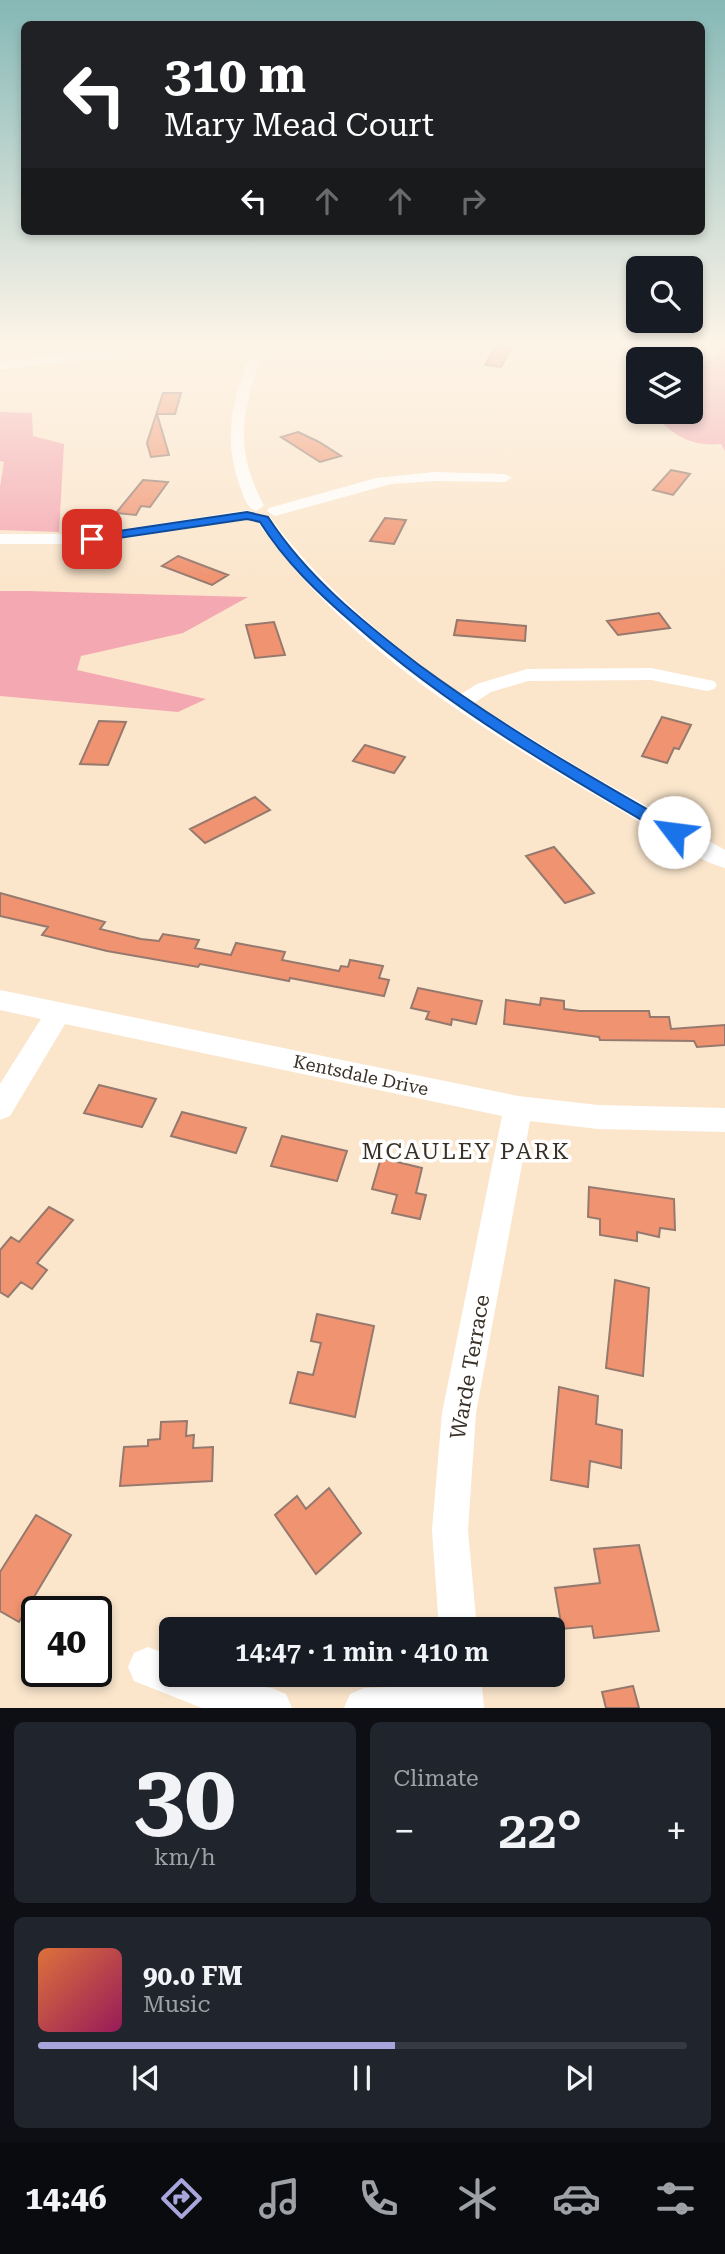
<!DOCTYPE html>
<meta charset="utf-8">
<style>
:root{--surface:#171b24;--page:#20242c;--text:#f1f3f6;--muted:#9ea1a6;--line:#363941;--accent:#a8a5dc}
body{margin:0;font-family:"Roboto Serif",serif;background:var(--page);color:var(--text);height:100vh;display:flex;flex-direction:column;font-size:26px;white-space:nowrap}
*{box-sizing:border-box;margin:0}
p{font-size:23px;color:var(--muted)}
.icon{flex:none;width:38px;height:38px;fill:none;stroke:currentColor;stroke-width:2;stroke-linecap:round;stroke-linejoin:round}
.map{position:relative;height:1708px;overflow:hidden}
.panel{display:flex;flex-direction:column;gap:14px;padding:14px;background:#0d0f14;flex:1}
.panel>*{flex:none}
.hud{position:absolute;left:21px;top:21px;width:684px;height:214px;border-radius:10px;box-shadow:0 4px 10px #0003;background:#202124;color:#fff;overflow:hidden}
.tools{position:absolute;left:626px;top:256px;display:grid;gap:14px}
.tools a{display:grid;place-items:center;width:77px;height:77px;border-radius:10px;background:var(--surface);box-shadow:0 4px 10px #0003;font-size:35px}
.speed{position:absolute;left:21px;top:1596px;display:flex;gap:14px;font-size:35px;font-weight:700;text-align:center}
.speed>*{display:grid;place-content:center;width:91px;height:91px;border-radius:50%;background:var(--surface);box-shadow:0 4px 10px #0003;line-height:1}
.speed .limit{border:4px solid #111;border-radius:10px;background:#fff;color:#111}
.pin{position:absolute;display:grid;place-items:center;width:60px;height:60px;color:#fff;margin:-30px;border-radius:14px;box-shadow:0 4px 10px #0006}
.me{position:absolute;width:77px;margin:-38px;rotate:300deg;stroke-linejoin:round;filter:drop-shadow(0 0 5px #0008)}
.turn{display:flex;align-items:center;gap:24px;height:147px;padding:0 28px;font-size:32px}
.turn .icon{width:91px;height:91px;stroke-width:2.5}
.turn b{display:block;font-size:49px;line-height:60px}
.lanes{display:flex;align-items:center;height:66px;padding:0 28px;background:#0003;justify-content:center;gap:35px;direction:ltr}
.lanes .off{opacity:.35}
.big{font-size:52px;font-weight:600;line-height:1.1}
.panel .tile{flex:1;display:flex;flex-direction:column;justify-content:center;gap:10px;min-width:0;padding:0 24px;border-radius:10px;background:var(--page)}
.panel .dial{align-items:center;gap:0}
.dial b{font-size:91px;line-height:1}
.song{display:flex;align-items:center;gap:21px}
.cover{width:84px;height:84px;border-radius:10px;background:linear-gradient(135deg,hsl(20 70% 55%),hsl(330 70% 35%))}
.played{height:7px;border-radius:4px;background:linear-gradient(90deg,var(--accent) 55%,var(--line) 55%)}
.keys{display:flex;justify-content:space-around;direction:ltr}
.heat{display:flex;justify-content:space-between;align-items:center;font-size:38px;direction:ltr}
.panel .tiles{flex:1;display:grid;gap:14px;grid-template-columns:1fr 1fr}
.tile:last-child{grid-column:span 2}
.trip{position:absolute;left:159px;top:1617px;width:406px;height:70px;border-radius:10px;background:var(--surface);box-shadow:0 4px 10px #0003;font-weight:600;line-height:70px;text-align:center}
.dock{display:flex;height:112px;justify-content:space-around;align-items:center;background:#090b0e;color:var(--muted)}
.dock .icon{width:49px;height:49px}
.dock .selected{color:var(--accent)}
.dock b{font-size:32px;color:var(--text)}
.map>svg:first-child{display:block}
</style>
<div class="map">
<svg width="725" height="1708" viewBox="0 0 725 1708">
<rect width="100%" height="100%" fill="#fbe6cc"/>
<!-- green -->
<path fill="#f4a8b2" d="M725,350V451L721,444C685,447 673,432 648,411H691V369Z
M0,412L32,413L33,436L64,444L59,532L0,530V487L4,462L0,461Z
M0,591H27L248,597L183,633L81,656L77,670L206,699L178,712L0,696Z"/>
<!-- building -->
<path fill="#f09370" stroke="#96796e" stroke-width="2" d="M495,347L511,349L501,367L485,365Z
M163,393H181L175,414H157L169,455L151,457L147,443Z
M298,432L319,442L341,456L320,462L281,437Z
M671,470L690,474L673,495L653,490Z
M143,480L168,482L150,507L141,506L136,515L116,513Z
M385,518L406,520L394,544L370,541Z
M178,556L228,575L212,585L162,566Z
M659,613L670,628L618,635L607,621Z
M457,620L526,626L525,641L454,635Z
M274,622L285,655L255,658L246,625Z
M662,717L691,725L679,749L674,748L667,763L642,756Z
M99,721L126,722L108,765L80,764Z
M365,745L405,757L394,773L353,761Z
M255,797L270,810L205,843L190,829Z
M554,847L594,893L565,903L526,856Z
M0,893L105,922L100,929L141,939L159,941L163,934L199,940L195,948L231,955L236,943L285,952L282,960L339,971L341,966L348,967L350,960L383,966L379,978L389,980L384,996L290,978L289,981L200,964L198,967L107,951L42,935L48,927L0,916Z
M418,988L482,1001L476,1024L452,1019L451,1025L426,1019L429,1012L411,1008Z
M541,998L564,1001V1009L580,1011H649L650,1017H669L671,1029L725,1025V1045L697,1047L694,1041L600,1040L599,1037L504,1024L506,1000L540,1005Z
M99,1085L156,1099L142,1127L84,1113Z
M182,1112L246,1128L236,1153L171,1136Z
M282,1136L347,1151L337,1181L271,1166Z
M381,1158L422,1168L416,1193L426,1195L420,1219L392,1213L397,1195L372,1189Z
M589,1187L674,1199L675,1230L660,1228L659,1237L637,1232V1241L600,1235V1219L588,1217Z
M49,1207L73,1220L37,1263L47,1270L32,1289L21,1282L8,1297L0,1292V1250L11,1237L19,1242Z
M615,1280L649,1288L643,1376L606,1368Z
M317,1314L374,1326L355,1417L290,1403L298,1372L313,1375L321,1343L311,1341Z
M559,1387L598,1396L596,1424L622,1430L621,1468L590,1461L588,1487L551,1480Z
M187,1421L186,1436L194,1435L193,1448L213,1447L212,1481L120,1486L124,1447L148,1446V1440L160,1439L161,1422Z
M329,1488L361,1533L316,1574L275,1515L297,1496L306,1509Z
M36,1515L71,1535L19,1622L0,1611V1572Z
M639,1545L659,1631L594,1638L592,1626L562,1629L555,1588L600,1583L594,1549Z
M633,1686L639,1708H606L602,1692Z"/>
<g fill="none" stroke-linecap="round" stroke-linejoin="round">
<!-- minor -->
<path fill="#fff" fill-rule="evenodd" d="M154,342H202L196,346L0,370V362Z
M233,342H257L265,346C244,410 231,441 264,506L256,511C247,508 244,498 241,489C221,438 233,394 254,345L239,346Z
M267,342H347L392,353L386,357L341,348L273,346Z
M434,472L505,474L512,478L505,482L434,481L391,484L275,516L267,511L269,508L376,478Z
M247,510L253,512L255,515L253,518L92,544H0V534H92Z
M264,515L270,517C323,588 388,643 461,694L477,684L527,669L651,668L714,681L717,685L714,689L707,691L651,680L528,681L491,692L474,703L581,769L725,850V868C688,857 652,829 618,809C485,731 346,649 256,520Z
M0,990L518,1096L598,1105L725,1108V1132L598,1129L530,1121L476,1413L468,1530L477,1629H439L432,1530L442,1413L502,1116L65,1024L10,1116L0,1120V1084L41,1019L0,1010Z
M148,1647L172,1656V1675H220L244,1684L272,1688L286,1694L292,1708H202L134,1681L128,1667L134,1653Z
M441,1675H481L484,1708H344L350,1694L364,1688L442,1685Z"/>
</g>
<!-- sky -->
<linearGradient id="sky" x2="0" y2="1"><stop stop-color="#85b8b6"/><stop offset="0.59" stop-color="#fdf4e8"/><stop offset="1" stop-color="#fdf4e8" stop-opacity="0"/></linearGradient>
<rect width="725" height="581" fill="url(#sky)"/>
<!-- route -->
<path fill="#1a73e8" stroke="#114b97" stroke-width="2" d="M247,512L268,517C307,577 363,622 419,665C502,726 590,777 680,828L682,832L680,836H669C559,772 449,708 354,624C319,594 285,562 260,522L247,519L92,542L87,539L92,535Z"/>
<g text-anchor="middle" dominant-baseline="central" stroke-width="7" stroke-linejoin="round" paint-order="stroke">
<!-- street labels -->
<g font-size="18" fill="#393127" stroke="#fff">
<text transform="translate(361 1075) rotate(12)">Kentsdale Drive</text>
</g>
<!-- near-street labels -->
<g font-size="21" fill="#393127" stroke="#fff">
<text transform="translate(470 1367) rotate(-80)">Warde Terrace</text>
</g>
<!-- near-neighbourhood labels -->
<g font-size="23" letter-spacing="2" fill="#393127" stroke="#fff">
<text x="466" y="1151">MCAULEY PARK</text>
</g>
</g>
</svg>
<div class="tools">
<a><svg class="icon" aria-label="search" viewBox="0 0 24 24"><circle cx="10" cy="10" r="6"/><path d="M15 15l6 6"/></svg></a>
<a><svg class="icon" aria-label="layers" viewBox="0 0 24 24"><path d="M12 4l9 5-9 5-9-5zM3 14l9 5 9-5"/></svg></a>
</div>
<div class="speed"><div class="limit">40</div></div>
<div class="pin" style="left:92px;top:539px;background:#d93025"><svg class="icon" aria-label="arrive" viewBox="0 0 24 24"><path d="M6 21V4h12l-3 4 3 4H6"/></svg></div>
<svg class="me" style="left:674px;top:832px" viewBox="-20 -20 40 40"><circle r="19" fill="#fff"/><path d="M0-13L10 11 0 6-10 11z" fill="#1a73e8"/></svg>
<div class="trip">14:47 · 1 min · 410 m</div>
<div class="hud">
<div class="turn"><svg class="icon" aria-label="left" viewBox="0 0 24 24"><path d="M17 20v-9H6M10 6l-5 5 5 5"/></svg><div><b>310 m</b>Mary Mead Court</div></div>
<div class="lanes"><svg class="icon" aria-label="left" viewBox="0 0 24 24"><path d="M17 20v-9H6M10 6l-5 5 5 5"/></svg><svg class="icon off" aria-label="ahead" viewBox="0 0 24 24"><path d="M12 20V5M6 11l6-6 6 6"/></svg><svg class="icon off" aria-label="ahead" viewBox="0 0 24 24"><path d="M12 20V5M6 11l6-6 6 6"/></svg><svg class="icon off" aria-label="right" viewBox="0 0 24 24"><path d="M7 20v-9h11M14 6l5 5-5 5"/></svg></div>
</div>
</div>
<section class="panel">
<div class="tiles">
<div class="tile dial"><b>30</b><p>km/h</p></div>
<div class="tile"><p>Climate</p>
<div class="heat"><a>−</a><b class="big">22°</b><a>+</a></div>
</div>
<div class="tile">
<div class="song"><i class="cover"></i><div><b>90.0 FM</b><p>Music</p></div></div>
<div class="played"></div>
<div class="keys"><svg class="icon" aria-label="previous" viewBox="0 0 24 24"><path d="M18 5L8 12l10 7zM5 5v14"/></svg><svg class="icon" aria-label="pause" viewBox="0 0 24 24"><path d="M8 5v14M16 5v14"/></svg><svg class="icon" aria-label="next" viewBox="0 0 24 24"><path d="M6 5l10 7-10 7zM19 5v14"/></svg></div>
</div>
</div>
</section>
<nav class="dock">
<b>14:46</b>
<svg class="icon selected" aria-label="directions" viewBox="0 0 24 24"><path d="M12 3l9 9-9 9-9-9zM9 14v-3h6M13 9l2 2-2 2"/></svg>
<svg class="icon" aria-label="music" viewBox="0 0 24 24"><path d="M9 18V5l10-2v13"/><circle cx="6" cy="18" r="3"/><circle cx="16" cy="16" r="3"/></svg>
<svg class="icon" aria-label="phone" viewBox="0 0 24 24"><path d="M5 4h4l2 5-3 2q2 4 5 5l2-3 5 2v4C11 20 4 13 5 4z"/></svg>
<svg class="icon" aria-label="climate" viewBox="0 0 24 24"><path d="M12 3v18M4 7l16 10M4 17L20 7"/></svg>
<svg class="icon" aria-label="car" viewBox="0 0 24 24"><path d="M5 17H2v-5l4-1 3-4h7l3 4 3 1v5h-3M9 17h6M6 11h13"/><circle cx="7" cy="17" r="2"/><circle cx="17" cy="17" r="2"/></svg>
<svg class="icon" aria-label="filters" viewBox="0 0 24 24"><path d="M4 7h16M4 17h16"/><circle cx="9" cy="7" r="2"/><circle cx="15" cy="17" r="2"/></svg>
</nav>
